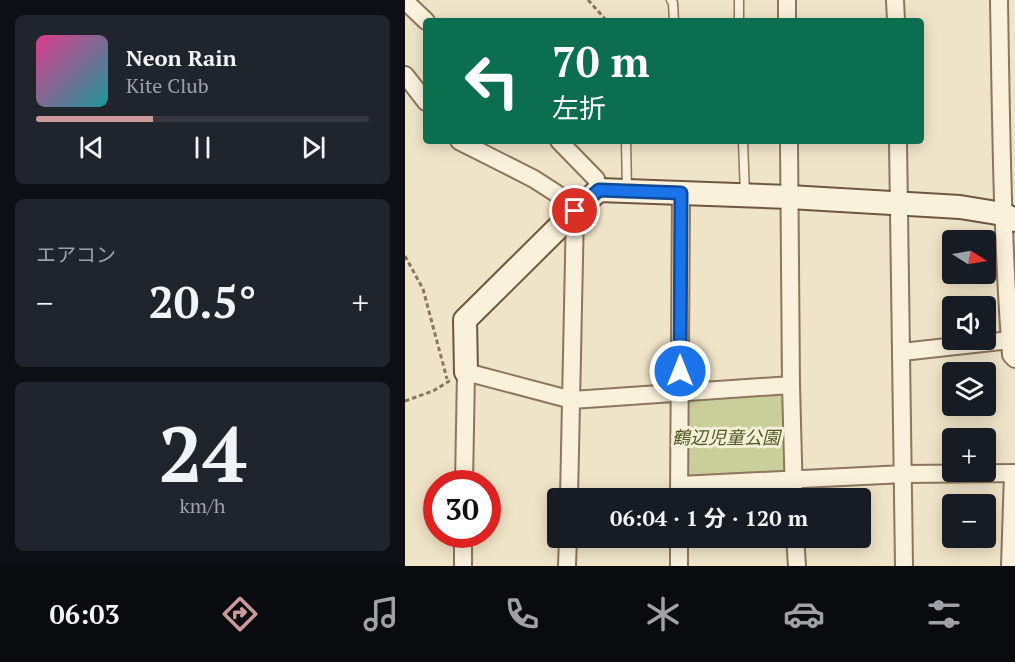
<!DOCTYPE html>
<html lang="ja">
<meta charset="utf-8">
<style>
:root{--surface:#171b24;--page:#20242c;--text:#f1f3f6;--muted:#9ea1a6;--line:#363941;--accent:#cc999b}
body{margin:0;font-family:"PT Serif","Noto Sans JP",serif;background:var(--page);color:var(--text);height:100vh;display:flex;flex-direction:column;font-size:22px;white-space:nowrap}
*{box-sizing:border-box;margin:0}
p{font-size:20px;color:var(--muted)}
.icon{flex:none;width:33px;height:33px;fill:none;stroke:currentColor;stroke-width:2;stroke-linecap:round;stroke-linejoin:round}
.map{position:relative;flex:1;overflow:hidden}
.drawer{display:flex;flex-direction:column;gap:15px;padding:15px;background:#0d0f14;width:405px}
.drawer>*{flex:none}
.banner{position:absolute;left:18px;top:18px;width:501px;height:126px;border-radius:6px;box-shadow:0 3px 15px #0003;background:#0b6e4f;color:#fff;overflow:hidden}
.needle{width:39px;rotate:101deg}
.tools{position:absolute;left:537px;top:230px;display:grid;gap:12px}
.tools a{display:grid;place-items:center;width:54px;height:54px;border-radius:6px;background:var(--surface);box-shadow:0 3px 15px #0003;font-size:30px}
.speed{position:absolute;left:18px;top:470px;display:flex;gap:12px;font-size:30px;font-weight:700;text-align:center}
.speed>*{display:grid;place-content:center;width:78px;height:78px;border-radius:50%;background:var(--surface);box-shadow:0 3px 15px #0003;line-height:1}
.speed .limit{border:9px solid #d22;background:#fff;color:#111}
.pin{position:absolute;display:grid;place-items:center;width:51px;height:51px;color:#fff;margin:-26px;border:3px solid #fff;border-radius:50%;box-shadow:0 2px 6px #0007}
.me{position:absolute;width:66px;margin:-33px;rotate:0deg;stroke-linejoin:round;filter:drop-shadow(0 0 4px #0008)}
.turn{display:flex;align-items:center;gap:21px;height:126px;padding:0 30px;font-size:27px}
.turn .icon{width:78px;height:78px;stroke-width:2.5}
.turn b{display:block;font-size:42px;line-height:51px}
.big{font-size:45px;font-weight:700;line-height:1.1}
.drawer .tile{flex:1;display:flex;flex-direction:column;justify-content:center;gap:9px;min-width:0;padding:0 21px;border-radius:9px;background:var(--page)}
.drawer .dial{align-items:center;gap:0}
.dial b{font-size:78px;line-height:1}
.song{display:flex;align-items:center;gap:18px}
.cover{width:72px;height:72px;border-radius:9px;background:linear-gradient(135deg,hsl(330 70% 55%),hsl(180 70% 35%))}
.played{height:6px;border-radius:3px;background:linear-gradient(90deg,var(--accent) 35%,var(--line) 35%)}
.keys{display:flex;justify-content:space-around;direction:ltr}
.heat{display:flex;justify-content:space-between;align-items:center;font-size:33px;direction:ltr}
.trip{position:absolute;left:142px;top:488px;width:324px;height:60px;border-radius:6px;background:var(--surface);box-shadow:0 3px 15px #0003;font-weight:700;line-height:60px;text-align:center}
.tabs{display:flex;height:96px;justify-content:space-around;align-items:center;background:#090b0e;color:var(--muted)}
.tabs .icon{width:42px;height:42px}
.tabs .selected{color:var(--accent)}
.tabs b{font-size:27px;color:var(--text)}
main{display:flex;flex:1;min-height:0}
.map>svg:first-child{display:block}
</style>
<main>
<section class="drawer">
<div class="tile">
<div class="song"><i class="cover"></i><div><b>Neon Rain</b><p>Kite Club</p></div></div>
<div class="played"></div>
<div class="keys"><svg class="icon" aria-label="previous" viewBox="0 0 24 24"><path d="M18 5L8 12l10 7zM5 5v14"/></svg><svg class="icon" aria-label="pause" viewBox="0 0 24 24"><path d="M8 5v14M16 5v14"/></svg><svg class="icon" aria-label="next" viewBox="0 0 24 24"><path d="M6 5l10 7-10 7zM19 5v14"/></svg></div>
</div>
<div class="tile"><p>エアコン</p>
<div class="heat"><a>−</a><b class="big">20.5°</b><a>+</a></div>
</div>
<div class="tile dial"><b>24</b><p>km/h</p></div>
</section>
<div class="map">
<svg width="610" height="566" viewBox="0 0 610 566">
<rect width="100%" height="100%" fill="#f0e4c8"/>
<!-- green -->
<path fill="#c9cf9b" d="M372,395L380,398L383,470L378,475L283,476L280,472L282,404L287,398Z"/>
<g fill="none" stroke-linecap="round" stroke-linejoin="round">
<!-- lane casing -->
<g stroke="#8d765c" stroke-width="11">
<path id="lane" d="M266,0L268,3L269,21
M334,0V21
M221,141L222,189
M338,141L340,195"/>
</g>
<!-- street casing -->
<g stroke="#8d765c" stroke-width="20">
<path id="street" d="M382,0V21
M490,0L491,21
M594,0C596,119 597,237 606,355L610,359
M0,1L21,21
M0,75L21,102
M54,141L129,179L160,199L170,211L164,498
M154,141L191,179L194,190
M384,141L386,385L389,498
M493,141L499,566
M497,352L605,340
M59,483L61,372L167,400L386,385
M275,485L499,474L610,473
M274,498L276,193
M390,537L392,566
M58,566V534
M162,566L163,537
M274,566V537
M605,566L608,473"/>
</g>
<!-- secondary casing -->
<g stroke="#6f573f" stroke-width="26">
<path id="secondary" d="M61,372L60,320L170,211L194,190L384,197L555,207L598,214L610,220"/>
</g>
<!-- path -->
<path stroke="#8d765c" stroke-width="3" stroke-dasharray="4.5 3" stroke-linecap="butt" d="M183,0L202,21
M0,256L18,289L42,379
M0,401L28,391L46,380"/>
<!-- lane -->
<use href="#lane" stroke="#faf1dc" stroke-width="8"/>
<!-- street -->
<use href="#street" stroke="#faf1dc" stroke-width="16"/>
<!-- secondary -->
<use href="#secondary" stroke="#faf1dc" stroke-width="22"/>
</g>
<g fill="none" stroke-linecap="round" stroke-linejoin="round">
<!-- route casing -->
<g stroke="#114b97" stroke-width="15">
<path id="route" d="M170,211L194,190L276,193L275,371"/>
</g>
<!-- route -->
<use href="#route" stroke="#1a73e8" stroke-width="10"/>
</g>
<g text-anchor="middle" dominant-baseline="central" stroke-width="6" stroke-linejoin="round" paint-order="stroke">
<!-- park labels -->
<g font-size="18" font-style="italic" fill="#4d5a26" stroke="#f7eed8">
<text x="321" y="437">鶴辺児童公園</text>
</g>
</g>
</svg>
<div class="tools">
<a><svg class="needle" viewBox="-14 -14 28 28"><path d="M0-13l5 13h-10z" fill="#e53935"/><path d="M0 13l5-13h-10z" fill="#9ea1a6"/></svg></a>
<a><svg class="icon" aria-label="sound" viewBox="0 0 24 24"><path d="M4 9h4l5-4v14l-5-4H4zM17 9q2 3 0 6"/></svg></a>
<a><svg class="icon" aria-label="layers" viewBox="0 0 24 24"><path d="M12 4l9 5-9 5-9-5zM3 14l9 5 9-5"/></svg></a>
<a>+</a>
<a>−</a>
</div>
<div class="speed"><div class="limit">30</div></div>
<div class="pin" style="left:170px;top:211px;background:#d93025"><svg class="icon" aria-label="arrive" viewBox="0 0 24 24"><path d="M6 21V4h12l-3 4 3 4H6"/></svg></div>
<svg class="me" style="left:275px;top:371px" viewBox="-20 -20 40 40"><circle r="17" fill="#1a73e8" stroke="#fff" stroke-width="3"/><path d="M0-11L8 9 0 5-8 9z" fill="#fff"/></svg>
<div class="trip">06:04 · 1 分 · 120 m</div>
<div class="banner">
<div class="turn"><svg class="icon" aria-label="left" viewBox="0 0 24 24"><path d="M17 20v-9H6M10 6l-5 5 5 5"/></svg><div><b>70 m</b>左折</div></div>
</div>
</div>
</main>
<nav class="tabs">
<b>06:03</b>
<svg class="icon selected" aria-label="directions" viewBox="0 0 24 24"><path d="M12 3l9 9-9 9-9-9zM9 14v-3h6M13 9l2 2-2 2"/></svg>
<svg class="icon" aria-label="music" viewBox="0 0 24 24"><path d="M9 18V5l10-2v13"/><circle cx="6" cy="18" r="3"/><circle cx="16" cy="16" r="3"/></svg>
<svg class="icon" aria-label="phone" viewBox="0 0 24 24"><path d="M5 4h4l2 5-3 2q2 4 5 5l2-3 5 2v4C11 20 4 13 5 4z"/></svg>
<svg class="icon" aria-label="climate" viewBox="0 0 24 24"><path d="M12 3v18M4 7l16 10M4 17L20 7"/></svg>
<svg class="icon" aria-label="car" viewBox="0 0 24 24"><path d="M5 17H2v-5l4-1 3-4h7l3 4 3 1v5h-3M9 17h6M6 11h13"/><circle cx="7" cy="17" r="2"/><circle cx="17" cy="17" r="2"/></svg>
<svg class="icon" aria-label="filters" viewBox="0 0 24 24"><path d="M4 7h16M4 17h16"/><circle cx="9" cy="7" r="2"/><circle cx="15" cy="17" r="2"/></svg>
</nav>
